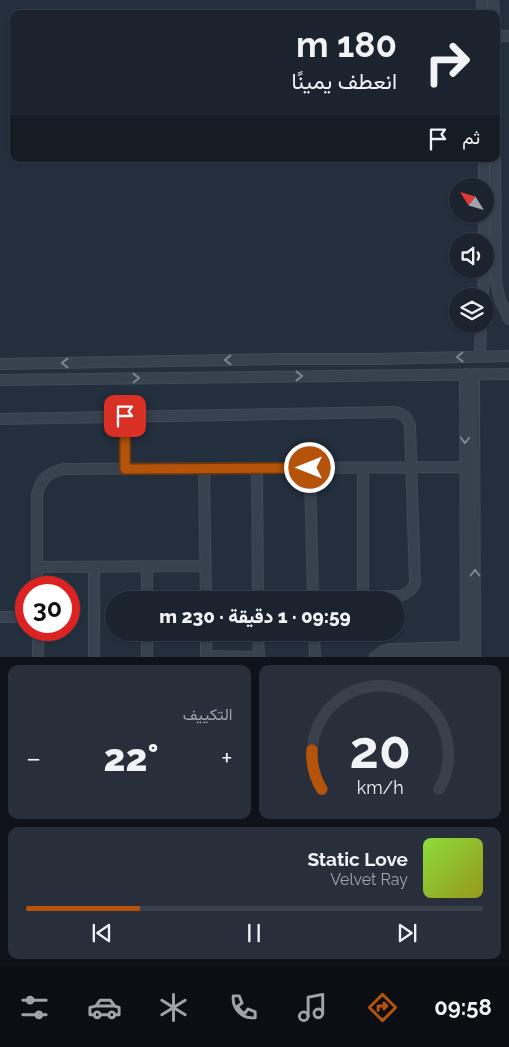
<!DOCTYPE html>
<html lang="ar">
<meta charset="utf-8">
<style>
:root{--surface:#1b232e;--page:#282f3a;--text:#f1f3f6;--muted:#a0a4aa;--line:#39404a;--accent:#b45309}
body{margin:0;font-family:Raleway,Vazirmatn,sans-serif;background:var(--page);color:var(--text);direction:rtl;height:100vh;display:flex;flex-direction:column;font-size:19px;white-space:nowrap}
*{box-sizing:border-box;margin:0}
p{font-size:16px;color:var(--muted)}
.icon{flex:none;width:28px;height:28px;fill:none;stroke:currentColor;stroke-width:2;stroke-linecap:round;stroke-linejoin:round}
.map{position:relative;height:657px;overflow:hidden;direction:ltr}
.drawer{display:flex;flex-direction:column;gap:8px;padding:8px;background:#0f1319;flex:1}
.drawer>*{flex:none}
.guide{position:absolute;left:10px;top:10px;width:490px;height:152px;border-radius:10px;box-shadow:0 1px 4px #0004,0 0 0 1px var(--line);direction:rtl;background:#1b232e;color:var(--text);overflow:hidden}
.needle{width:32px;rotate:307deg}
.tools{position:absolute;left:449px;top:178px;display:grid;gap:10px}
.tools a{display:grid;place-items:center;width:45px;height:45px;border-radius:50%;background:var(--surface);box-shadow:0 1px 4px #0004,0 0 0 1px var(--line);font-size:25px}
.speed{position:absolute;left:15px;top:576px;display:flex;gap:10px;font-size:25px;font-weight:700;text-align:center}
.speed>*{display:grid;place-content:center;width:65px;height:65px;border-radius:50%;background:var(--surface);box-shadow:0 1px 4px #0004,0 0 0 1px var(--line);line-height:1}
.speed .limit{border:8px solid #d22;background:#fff;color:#111}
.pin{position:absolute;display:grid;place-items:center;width:42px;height:42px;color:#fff;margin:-21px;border-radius:10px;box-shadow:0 2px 8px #0006}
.me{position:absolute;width:55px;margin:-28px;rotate:270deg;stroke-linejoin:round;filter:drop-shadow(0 0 4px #0008)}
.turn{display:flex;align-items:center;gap:18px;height:105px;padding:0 20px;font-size:22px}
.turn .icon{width:65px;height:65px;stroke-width:2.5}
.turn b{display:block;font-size:35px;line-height:42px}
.then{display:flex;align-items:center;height:48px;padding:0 20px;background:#0003;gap:10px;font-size:19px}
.big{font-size:38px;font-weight:800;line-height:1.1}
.drawer .card{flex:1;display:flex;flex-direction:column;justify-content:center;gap:8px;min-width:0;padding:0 18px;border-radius:10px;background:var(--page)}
.drawer .dial{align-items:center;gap:0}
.dial svg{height:130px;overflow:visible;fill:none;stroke:var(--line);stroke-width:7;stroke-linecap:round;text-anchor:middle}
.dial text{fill:var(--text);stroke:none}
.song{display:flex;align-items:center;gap:15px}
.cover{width:60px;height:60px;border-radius:8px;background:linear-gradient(135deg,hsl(90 70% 55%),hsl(60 70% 35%))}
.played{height:5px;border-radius:2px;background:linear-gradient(90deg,var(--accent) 25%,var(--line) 25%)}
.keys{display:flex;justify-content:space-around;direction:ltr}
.heat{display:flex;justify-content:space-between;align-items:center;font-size:28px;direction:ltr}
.drawer .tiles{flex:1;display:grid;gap:8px;grid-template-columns:1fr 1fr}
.card:last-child{grid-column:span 2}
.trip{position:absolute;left:105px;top:591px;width:300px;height:50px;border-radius:25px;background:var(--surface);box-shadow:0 1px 4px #0004,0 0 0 1px var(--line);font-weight:800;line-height:50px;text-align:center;direction:rtl}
.tabs{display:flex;height:80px;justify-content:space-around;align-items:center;background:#0b0e12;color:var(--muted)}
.tabs .icon{width:35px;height:35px}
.tabs .current{color:var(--accent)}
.tabs b{font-size:22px;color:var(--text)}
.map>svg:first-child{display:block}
</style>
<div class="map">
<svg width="509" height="657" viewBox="0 0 509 657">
<rect width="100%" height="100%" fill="#242f3e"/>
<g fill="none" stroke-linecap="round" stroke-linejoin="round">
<!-- minor casing -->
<g stroke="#414a57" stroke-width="12">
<path id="minor" d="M482,0V14
M493,0L494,14
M496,36H509
M484,159V186
M495,159L496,282L500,300L509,319
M484,214V241
M483,296L484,269
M480,357L481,324
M0,364L281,359H376L509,356
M465,374L466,657
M474,374L475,657
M0,380L509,374
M0,419L393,412C403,413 407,416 410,426L415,583C412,591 407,594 400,596L313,598
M204,468L206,600
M257,468L258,600
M310,468L313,600
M363,468V597
M125,469V416
M37,567L205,566
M94,567V657
M147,567V600
M37,588V495C41,479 47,473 63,469L465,467
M0,617H26
M38,630V657
M147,632V657
M206,632V657
M258,632L259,657
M314,632L315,657
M206,656L259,657
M375,657L383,651L390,649L466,647
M388,657L395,656L466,654"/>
</g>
<!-- minor -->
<use href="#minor" stroke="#38414e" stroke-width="10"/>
</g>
<!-- one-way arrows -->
<defs><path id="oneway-chevron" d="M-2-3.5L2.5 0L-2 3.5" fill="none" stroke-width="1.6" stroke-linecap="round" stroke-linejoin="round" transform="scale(1.25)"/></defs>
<g stroke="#7c8592">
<use href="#oneway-chevron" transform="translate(460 357) rotate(179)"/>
<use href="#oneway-chevron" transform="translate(228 360) rotate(179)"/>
<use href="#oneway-chevron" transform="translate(65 363) rotate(180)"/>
<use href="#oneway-chevron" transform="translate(299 376)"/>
<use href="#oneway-chevron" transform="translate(136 378) rotate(-1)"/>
<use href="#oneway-chevron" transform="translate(465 440) rotate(90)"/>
<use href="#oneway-chevron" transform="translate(475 573) rotate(-90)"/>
</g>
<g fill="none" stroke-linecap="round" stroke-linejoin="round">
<!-- route casing -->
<g stroke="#753606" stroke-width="12">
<path id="route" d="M125,416V469L310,468"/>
</g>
<!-- route -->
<use href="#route" stroke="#b45309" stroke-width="9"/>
</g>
</svg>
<div class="tools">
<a><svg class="needle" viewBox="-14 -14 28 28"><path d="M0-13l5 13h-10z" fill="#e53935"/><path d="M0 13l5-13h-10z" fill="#a0a4aa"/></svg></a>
<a><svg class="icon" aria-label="sound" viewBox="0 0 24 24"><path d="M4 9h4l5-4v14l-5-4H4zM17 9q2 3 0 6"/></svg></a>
<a><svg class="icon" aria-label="layers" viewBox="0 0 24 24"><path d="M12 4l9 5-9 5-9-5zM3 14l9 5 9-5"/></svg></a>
</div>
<div class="speed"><div class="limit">30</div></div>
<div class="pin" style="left:125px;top:416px;background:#d93025"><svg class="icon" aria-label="arrive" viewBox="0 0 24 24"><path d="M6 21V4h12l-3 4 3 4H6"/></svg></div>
<svg class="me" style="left:310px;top:468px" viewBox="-20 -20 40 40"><circle r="17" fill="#b45309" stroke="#fff" stroke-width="3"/><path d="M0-11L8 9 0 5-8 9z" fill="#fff"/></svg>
<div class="trip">09:59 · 1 دقيقة · 230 m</div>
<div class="guide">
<div class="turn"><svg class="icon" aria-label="right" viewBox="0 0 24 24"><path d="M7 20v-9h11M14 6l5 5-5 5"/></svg><div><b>180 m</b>انعطف يمينًا</div></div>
<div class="then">ثم<svg class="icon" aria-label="arrive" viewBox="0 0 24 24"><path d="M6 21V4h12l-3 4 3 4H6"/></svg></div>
</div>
</div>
<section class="drawer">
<div class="tiles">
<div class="card dial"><svg viewBox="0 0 100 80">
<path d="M14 69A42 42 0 1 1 86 69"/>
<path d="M14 69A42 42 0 0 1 8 45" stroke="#b45309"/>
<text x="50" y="56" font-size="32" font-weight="700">20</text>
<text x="50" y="72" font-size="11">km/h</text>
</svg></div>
<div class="card"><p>التكييف</p>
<div class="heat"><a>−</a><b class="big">22°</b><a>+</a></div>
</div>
<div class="card">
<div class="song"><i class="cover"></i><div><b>Static Love</b><p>Velvet Ray</p></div></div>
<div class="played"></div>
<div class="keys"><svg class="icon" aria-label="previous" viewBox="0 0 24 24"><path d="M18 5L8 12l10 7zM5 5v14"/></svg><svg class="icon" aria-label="pause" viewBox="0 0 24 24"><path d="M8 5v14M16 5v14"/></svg><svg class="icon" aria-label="next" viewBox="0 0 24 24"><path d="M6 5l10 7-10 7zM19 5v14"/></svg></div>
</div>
</div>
</section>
<nav class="tabs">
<b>09:58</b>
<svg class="icon current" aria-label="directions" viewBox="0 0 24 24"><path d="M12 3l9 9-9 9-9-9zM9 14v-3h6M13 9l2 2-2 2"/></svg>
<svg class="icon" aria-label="music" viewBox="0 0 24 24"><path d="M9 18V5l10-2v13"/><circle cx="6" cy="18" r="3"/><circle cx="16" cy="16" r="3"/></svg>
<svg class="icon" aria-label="phone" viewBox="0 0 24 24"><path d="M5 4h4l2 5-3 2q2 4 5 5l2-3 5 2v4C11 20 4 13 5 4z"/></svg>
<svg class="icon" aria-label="climate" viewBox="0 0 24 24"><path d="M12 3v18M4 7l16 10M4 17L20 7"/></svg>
<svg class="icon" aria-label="car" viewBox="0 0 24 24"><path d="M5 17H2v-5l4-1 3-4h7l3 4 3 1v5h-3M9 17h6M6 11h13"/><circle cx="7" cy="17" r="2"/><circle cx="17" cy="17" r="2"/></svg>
<svg class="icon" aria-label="filters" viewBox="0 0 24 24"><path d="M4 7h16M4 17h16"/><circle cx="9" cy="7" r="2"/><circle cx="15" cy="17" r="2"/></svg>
</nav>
